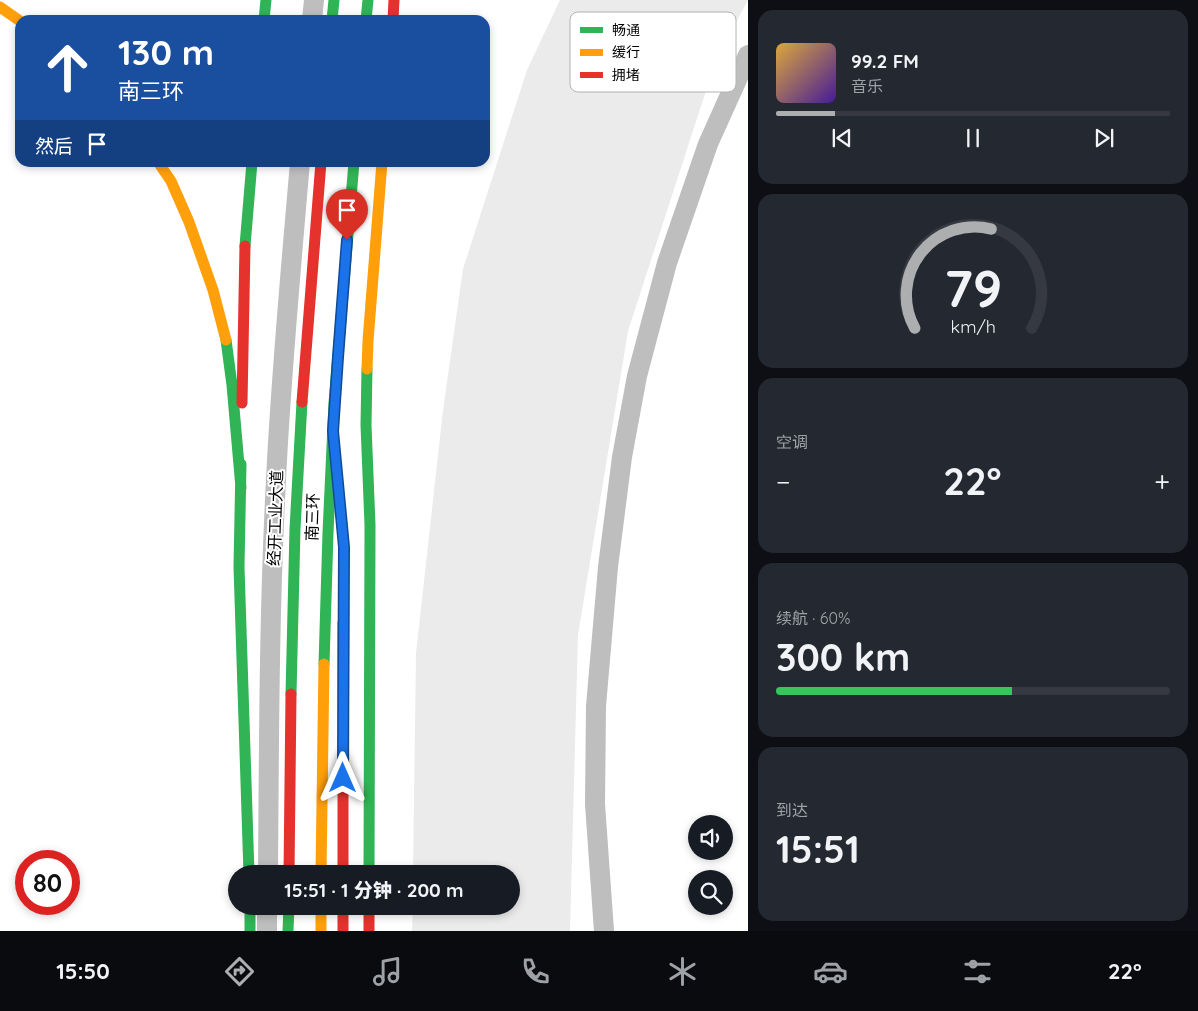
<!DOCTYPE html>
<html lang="zh">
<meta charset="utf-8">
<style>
:root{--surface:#171b24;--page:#242831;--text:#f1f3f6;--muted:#9ea1a6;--line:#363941;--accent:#adaeaf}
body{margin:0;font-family:Quicksand,"Noto Sans SC",sans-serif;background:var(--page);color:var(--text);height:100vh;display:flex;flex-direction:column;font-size:19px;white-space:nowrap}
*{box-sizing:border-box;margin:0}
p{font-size:16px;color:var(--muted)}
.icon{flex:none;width:28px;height:28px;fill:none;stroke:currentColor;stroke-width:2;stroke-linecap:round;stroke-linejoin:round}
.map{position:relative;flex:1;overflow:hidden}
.drawer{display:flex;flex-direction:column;gap:10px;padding:10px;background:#0d0f14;width:450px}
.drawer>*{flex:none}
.top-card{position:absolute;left:15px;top:15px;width:475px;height:152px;border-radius:15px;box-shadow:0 2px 8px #0003;background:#1a4fa0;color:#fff;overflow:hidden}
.controls{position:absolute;left:688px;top:815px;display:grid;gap:10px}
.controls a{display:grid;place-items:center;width:45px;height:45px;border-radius:50%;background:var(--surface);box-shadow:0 2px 8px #0003;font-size:25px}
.speed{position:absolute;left:15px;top:850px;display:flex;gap:10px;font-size:25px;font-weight:700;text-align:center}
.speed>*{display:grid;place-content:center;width:65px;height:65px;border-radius:50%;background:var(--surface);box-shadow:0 2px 8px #0003;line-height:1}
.speed .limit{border:8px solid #d22;background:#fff;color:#111}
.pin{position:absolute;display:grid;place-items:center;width:42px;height:42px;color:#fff;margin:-51px -21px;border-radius:50% 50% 50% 0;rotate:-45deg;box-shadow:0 0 5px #0007}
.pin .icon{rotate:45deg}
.me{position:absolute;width:55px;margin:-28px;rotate:0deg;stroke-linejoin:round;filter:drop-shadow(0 0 4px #0008)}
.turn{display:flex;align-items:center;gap:18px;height:105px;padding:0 20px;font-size:22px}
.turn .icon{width:65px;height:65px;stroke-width:2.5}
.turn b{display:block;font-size:35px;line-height:42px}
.then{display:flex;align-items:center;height:48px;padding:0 20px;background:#0003;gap:10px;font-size:19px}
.big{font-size:38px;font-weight:800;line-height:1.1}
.drawer .card{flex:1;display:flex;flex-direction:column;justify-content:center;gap:8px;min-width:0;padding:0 18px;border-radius:15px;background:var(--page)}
.drawer .dial{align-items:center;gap:0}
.dial svg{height:130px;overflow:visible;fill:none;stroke:var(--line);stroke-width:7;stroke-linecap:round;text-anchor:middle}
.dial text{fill:var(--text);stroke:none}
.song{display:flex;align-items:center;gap:15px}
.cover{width:60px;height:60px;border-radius:8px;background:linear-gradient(135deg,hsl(40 70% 55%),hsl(260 70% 35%))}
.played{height:5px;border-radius:2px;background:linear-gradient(90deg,var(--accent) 15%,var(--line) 15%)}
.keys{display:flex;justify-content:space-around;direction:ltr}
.heat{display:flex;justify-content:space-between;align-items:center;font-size:28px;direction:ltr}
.charge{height:8px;border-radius:4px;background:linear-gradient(90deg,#34c759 60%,var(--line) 0)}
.trip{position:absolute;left:228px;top:865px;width:292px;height:50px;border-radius:25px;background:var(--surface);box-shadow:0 2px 8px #0003;font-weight:800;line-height:50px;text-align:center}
.menu{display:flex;height:80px;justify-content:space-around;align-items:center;background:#090b0e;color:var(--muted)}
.menu .icon{width:35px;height:35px}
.menu .selected{color:var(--accent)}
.menu b{font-size:22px;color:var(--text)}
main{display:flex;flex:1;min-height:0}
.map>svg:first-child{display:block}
</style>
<main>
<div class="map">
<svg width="748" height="931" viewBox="0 0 748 931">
<rect width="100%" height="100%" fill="#fff"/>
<!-- green -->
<path fill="#ebebeb" d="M560,0H748L716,60L628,331L578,635L570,931H412L413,906H511V874H413L416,653L443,410L463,269L527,70Z"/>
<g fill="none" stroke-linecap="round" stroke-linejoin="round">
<!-- street -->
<path stroke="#bebebe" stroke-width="20" d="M312,20L314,0
M268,874C269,742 269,611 276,480C281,374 291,268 300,162
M267,931V906
M604,931L595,804L596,706L608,567L622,457L637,376L667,263L708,144L748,55"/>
<!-- fast -->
<path stroke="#30b455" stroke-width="11" d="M264,20L266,0
M332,20L334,0
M366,20L368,0
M245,246L252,162
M226,340L232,385L241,488
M367,369L366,425L370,525L369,874
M241,464L239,567L249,874
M324,664L328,533L334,403L354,162
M291,694L295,529L302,402
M250,906V931
M288,931L289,906"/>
<!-- slow -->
<path stroke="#ff9f0a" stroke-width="11" d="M0,7L20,21
M158,162L171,181L189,222L213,290L226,340
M367,369L368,341L382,162
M321,874L324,664
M321,906V931"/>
<!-- jam -->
<path stroke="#e5322d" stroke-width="11" d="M393,20L394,0
M302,402L321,162
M242,403L245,246
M343,623V874
M289,874L291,694
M343,906V931
M369,906V931"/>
</g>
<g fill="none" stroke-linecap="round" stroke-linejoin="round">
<!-- route casing -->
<g stroke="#114b97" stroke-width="12">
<path id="route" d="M343,778L344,547L333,431L338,357L347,240"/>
</g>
<!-- route -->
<use href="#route" stroke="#1a73e8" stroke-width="9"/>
</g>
<g text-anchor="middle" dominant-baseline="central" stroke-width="4" stroke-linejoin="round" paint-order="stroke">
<!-- street labels -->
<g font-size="16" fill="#000" stroke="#fff">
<text transform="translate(312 517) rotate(-88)">南三环</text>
<text transform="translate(275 518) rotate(-88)">经开工业大道</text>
</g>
</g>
<!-- legend -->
<rect x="570" y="12" width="166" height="80" rx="8" fill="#fff" stroke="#b2b2b2" stroke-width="1"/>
<rect x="580" y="27" width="23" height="6" fill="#30b455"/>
<rect x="580" y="49" width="23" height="7" fill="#ff9f0a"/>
<rect x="580" y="72" width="23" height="6" fill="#e5322d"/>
<g font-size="14" fill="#000">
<text x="612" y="35">畅通</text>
<text x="612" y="57">缓行</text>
<text x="612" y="80">拥堵</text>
</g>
</svg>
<div class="controls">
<a><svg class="icon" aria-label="sound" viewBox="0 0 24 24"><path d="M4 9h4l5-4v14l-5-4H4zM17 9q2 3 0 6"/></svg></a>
<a><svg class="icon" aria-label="search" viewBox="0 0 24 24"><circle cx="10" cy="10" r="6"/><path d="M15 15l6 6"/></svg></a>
</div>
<div class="speed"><div class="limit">80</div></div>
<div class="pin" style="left:347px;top:240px;background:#d93025"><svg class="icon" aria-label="arrive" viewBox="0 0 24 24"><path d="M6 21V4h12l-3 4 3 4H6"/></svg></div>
<svg class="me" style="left:343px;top:778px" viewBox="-20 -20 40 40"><path d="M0-17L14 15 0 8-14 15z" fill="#1a73e8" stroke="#fff" stroke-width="4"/></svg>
<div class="trip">15:51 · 1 分钟 · 200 m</div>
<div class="top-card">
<div class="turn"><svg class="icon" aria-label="ahead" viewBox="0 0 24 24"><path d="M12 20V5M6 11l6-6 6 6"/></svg><div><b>130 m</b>南三环</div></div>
<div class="then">然后<svg class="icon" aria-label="arrive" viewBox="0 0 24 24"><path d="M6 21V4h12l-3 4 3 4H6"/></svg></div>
</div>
</div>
<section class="drawer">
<div class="card">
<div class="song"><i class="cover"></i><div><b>99.2 FM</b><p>音乐</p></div></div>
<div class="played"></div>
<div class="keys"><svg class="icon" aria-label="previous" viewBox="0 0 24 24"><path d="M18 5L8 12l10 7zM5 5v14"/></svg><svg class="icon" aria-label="pause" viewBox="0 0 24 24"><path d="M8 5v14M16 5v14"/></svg><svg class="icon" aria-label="next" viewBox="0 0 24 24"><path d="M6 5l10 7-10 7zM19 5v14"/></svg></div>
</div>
<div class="card dial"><svg viewBox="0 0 100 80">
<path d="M14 69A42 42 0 1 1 86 69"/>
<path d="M14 69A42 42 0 0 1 61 8" stroke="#adaeaf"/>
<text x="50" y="56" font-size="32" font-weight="700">79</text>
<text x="50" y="72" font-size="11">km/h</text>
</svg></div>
<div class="card"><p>空调</p>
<div class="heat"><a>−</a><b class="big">22°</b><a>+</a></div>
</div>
<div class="card"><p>续航 · 60%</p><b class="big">300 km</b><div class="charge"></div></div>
<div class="card"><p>到达</p><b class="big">15:51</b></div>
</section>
</main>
<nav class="menu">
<b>15:50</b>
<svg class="icon selected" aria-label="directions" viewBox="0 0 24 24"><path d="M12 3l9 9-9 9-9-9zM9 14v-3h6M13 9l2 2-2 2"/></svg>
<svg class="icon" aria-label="music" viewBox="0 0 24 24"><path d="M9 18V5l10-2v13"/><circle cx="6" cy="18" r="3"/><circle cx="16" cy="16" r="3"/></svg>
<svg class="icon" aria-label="phone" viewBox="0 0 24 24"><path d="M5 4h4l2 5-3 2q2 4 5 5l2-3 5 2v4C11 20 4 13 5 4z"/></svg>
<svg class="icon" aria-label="climate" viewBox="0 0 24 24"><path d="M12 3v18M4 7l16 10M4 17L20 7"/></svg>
<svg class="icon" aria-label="car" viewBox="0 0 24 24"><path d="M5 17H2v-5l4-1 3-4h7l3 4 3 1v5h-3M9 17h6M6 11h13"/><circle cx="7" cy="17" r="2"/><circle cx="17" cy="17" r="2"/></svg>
<svg class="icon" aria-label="filters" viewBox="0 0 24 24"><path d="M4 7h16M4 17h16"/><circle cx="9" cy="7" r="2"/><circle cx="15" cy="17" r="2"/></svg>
<b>22°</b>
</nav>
